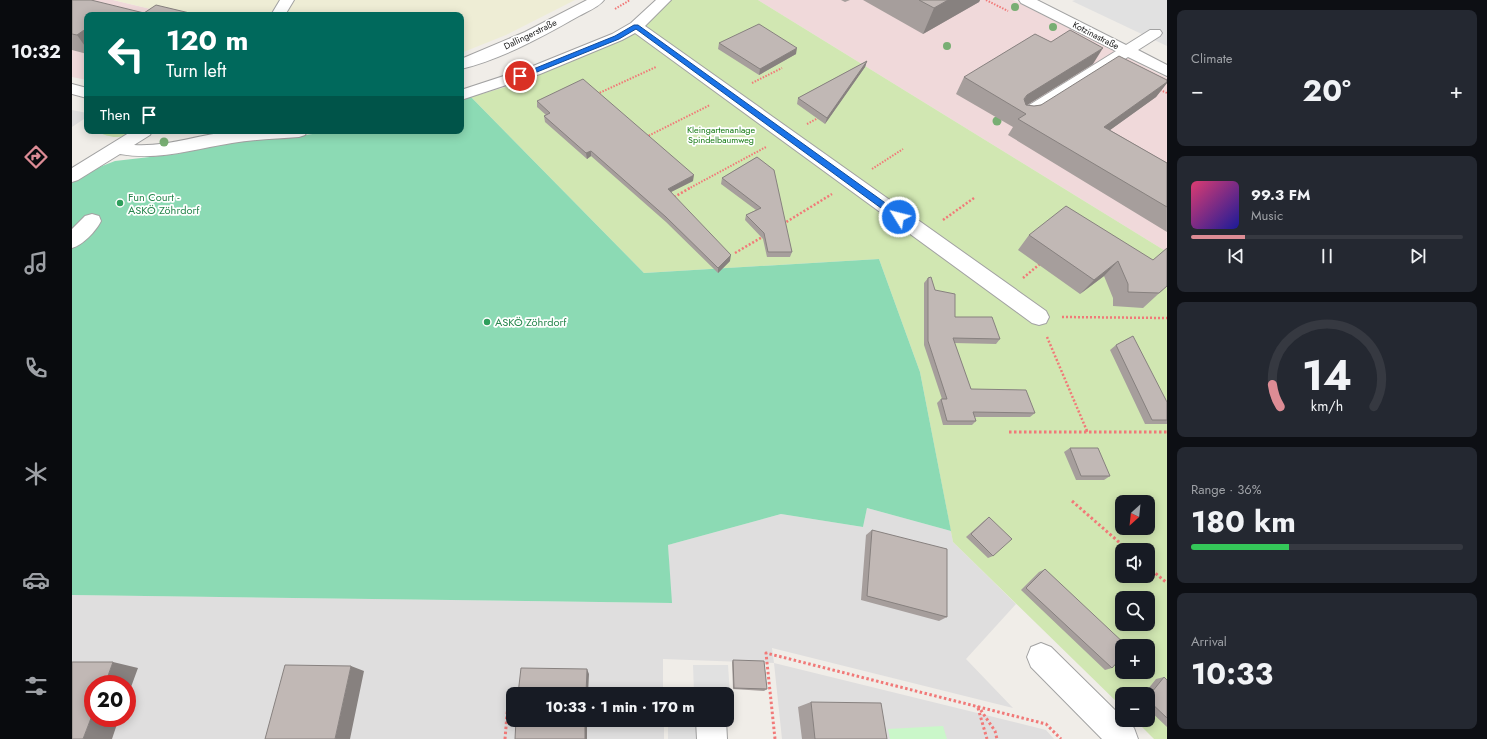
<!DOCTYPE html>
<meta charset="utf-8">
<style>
:root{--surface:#171b24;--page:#242831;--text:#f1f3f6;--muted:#9ea1a6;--line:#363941;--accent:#dd8c95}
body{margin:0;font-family:Jost,sans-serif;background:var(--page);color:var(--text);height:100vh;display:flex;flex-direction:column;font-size:15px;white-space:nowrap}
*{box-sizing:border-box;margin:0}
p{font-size:13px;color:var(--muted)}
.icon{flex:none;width:22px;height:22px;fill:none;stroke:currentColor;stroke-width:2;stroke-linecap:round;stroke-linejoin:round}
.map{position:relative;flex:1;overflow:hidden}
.sheet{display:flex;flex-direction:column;gap:10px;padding:10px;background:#0d0f14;width:320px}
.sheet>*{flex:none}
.banner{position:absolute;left:12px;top:12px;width:380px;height:122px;border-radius:8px;box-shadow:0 2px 10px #0003;background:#00695c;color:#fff;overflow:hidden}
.needle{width:26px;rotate:207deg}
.controls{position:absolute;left:1043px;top:495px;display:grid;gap:8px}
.controls a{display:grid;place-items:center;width:40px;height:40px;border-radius:8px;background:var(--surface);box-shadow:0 2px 10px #0003;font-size:20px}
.speed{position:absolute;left:12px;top:675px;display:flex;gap:8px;font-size:20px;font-weight:700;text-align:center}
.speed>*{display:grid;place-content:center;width:52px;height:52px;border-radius:50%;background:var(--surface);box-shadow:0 2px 10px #0003;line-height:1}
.speed .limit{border:6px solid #d22;background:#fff;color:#111}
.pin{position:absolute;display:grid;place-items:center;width:34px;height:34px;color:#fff;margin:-17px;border:2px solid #fff;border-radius:50%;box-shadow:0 1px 4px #0007}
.me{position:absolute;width:44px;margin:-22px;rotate:306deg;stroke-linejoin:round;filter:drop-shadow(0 0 3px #0008)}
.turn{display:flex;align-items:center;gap:14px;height:84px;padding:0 16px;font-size:18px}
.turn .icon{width:52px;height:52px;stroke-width:2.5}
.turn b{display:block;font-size:28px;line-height:34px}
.then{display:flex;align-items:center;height:38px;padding:0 16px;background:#0003;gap:8px;font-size:15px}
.big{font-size:30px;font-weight:700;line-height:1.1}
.sheet .widget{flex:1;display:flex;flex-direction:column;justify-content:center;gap:6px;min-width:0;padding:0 14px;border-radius:8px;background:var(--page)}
.sheet .dial{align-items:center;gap:0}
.dial svg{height:104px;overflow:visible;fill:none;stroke:var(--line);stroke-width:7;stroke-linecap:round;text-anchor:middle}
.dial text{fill:var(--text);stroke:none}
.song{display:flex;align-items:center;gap:12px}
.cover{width:48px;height:48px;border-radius:6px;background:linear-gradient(135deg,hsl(340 70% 55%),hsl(240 70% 35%))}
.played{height:4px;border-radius:2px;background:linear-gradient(90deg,var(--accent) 20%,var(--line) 20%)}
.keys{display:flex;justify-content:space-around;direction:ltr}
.heat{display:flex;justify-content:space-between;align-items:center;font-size:22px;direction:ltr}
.charge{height:6px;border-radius:3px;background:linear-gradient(90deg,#34c759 36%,var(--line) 0)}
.trip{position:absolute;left:434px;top:687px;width:228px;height:40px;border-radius:8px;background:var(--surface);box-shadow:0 2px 10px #0003;font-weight:700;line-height:40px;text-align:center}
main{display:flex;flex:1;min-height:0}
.menu{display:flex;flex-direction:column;width:72px;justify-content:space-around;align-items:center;background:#090b0e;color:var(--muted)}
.menu .icon{width:28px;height:28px}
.menu .selected{color:var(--accent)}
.menu b{font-size:18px;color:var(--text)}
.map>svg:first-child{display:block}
</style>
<main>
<nav class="menu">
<b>10:32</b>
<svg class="icon selected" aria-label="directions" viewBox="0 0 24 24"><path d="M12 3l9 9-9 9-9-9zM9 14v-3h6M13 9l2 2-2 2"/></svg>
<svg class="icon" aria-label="music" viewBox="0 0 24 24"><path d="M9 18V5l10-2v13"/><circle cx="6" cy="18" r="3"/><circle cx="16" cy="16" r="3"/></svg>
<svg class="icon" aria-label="phone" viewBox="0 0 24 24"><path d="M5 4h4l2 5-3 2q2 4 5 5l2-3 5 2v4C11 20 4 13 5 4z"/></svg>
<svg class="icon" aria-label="climate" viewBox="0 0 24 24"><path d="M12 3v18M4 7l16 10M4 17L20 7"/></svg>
<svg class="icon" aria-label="car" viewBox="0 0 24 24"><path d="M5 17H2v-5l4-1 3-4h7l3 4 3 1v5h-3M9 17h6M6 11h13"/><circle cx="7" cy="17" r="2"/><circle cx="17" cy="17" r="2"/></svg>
<svg class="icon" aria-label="filters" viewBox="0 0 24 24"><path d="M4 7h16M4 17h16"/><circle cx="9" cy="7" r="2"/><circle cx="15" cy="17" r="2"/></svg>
</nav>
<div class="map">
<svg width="1095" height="739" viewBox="0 0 1095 739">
<rect width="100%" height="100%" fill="#f0ede8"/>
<!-- residential -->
<path fill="#dfdede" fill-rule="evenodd" d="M0,110L15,113V117L0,127Z
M795,508L879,531L881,542L944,604L894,659L941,708L700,648L702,663L974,730L982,739H710L702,663L591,659V694H441V720H592V739H0V595L599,603L596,545L709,514L791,527ZM21,684H55V718H21Z"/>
<!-- commercial -->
<path fill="#f0d9da" d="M0,0H41L104,15H15V80L0,77Z
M686,0H941L1095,78V252Z"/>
<!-- farmland -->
<path fill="#eeedd5" d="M41,0H208L199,15H104Z
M220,0H503L434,35L389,53V15H211Z"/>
<!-- grass -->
<path fill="#d1e7b2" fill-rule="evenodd" d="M598,0H686L1095,252V739H1082L1063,720H1076V694H1050V707L881,542L848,372L807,259L572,273L399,97L447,83L558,36ZM1050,502H1076V528H1050ZM1050,550H1076V576H1050ZM1050,598H1076V624H1050ZM1050,646H1076V672H1050Z
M22,131H64C45,140 41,138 22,131Z"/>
<!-- park -->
<path fill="#caf7c9" d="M871,726L875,739H818L816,729Z"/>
<!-- pitch -->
<path fill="#8cdab4" d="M399,97L572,273L807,259L848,372L879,531L795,508L791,527L709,514L596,545L600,603L0,595V183L25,168L43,161L104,154L165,142L220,137L261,131H389V100Z"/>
<!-- parking -->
<path fill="#e1e1e1" d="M1003,0H1095V46L1000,1Z
M621,665H656L658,694L622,693Z
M596,720H624L625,739H596Z"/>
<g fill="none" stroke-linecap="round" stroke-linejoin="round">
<!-- minor casing -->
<g stroke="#a2a2a2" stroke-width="2">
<path id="minor" d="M208,0H222L213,15H199Z
M515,0H532C527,7 514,12 507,16C470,37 430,59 389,69V59L453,32Z
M584,0H599L573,26L974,311L977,317L974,323L967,325L960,323L563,33L550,40L468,74L389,100V90L456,68L540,34L559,23Z
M947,0H965L1054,45L1078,30H1088L1090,33L1088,36L1066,50L1095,65V76L1056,57L958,120L952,121L946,120L944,116L946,112L1044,51L949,3Z
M0,84L15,88V98L0,94Z
M60,131H80L78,135L62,145C97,147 128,134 162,131C186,129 211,131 235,131L233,135L227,137C205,139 182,139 160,143C122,149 87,161 48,154L6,180L0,182V168Z
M20,214L27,216L29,221C24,231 11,245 0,248V229L13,216Z
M969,643L979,647L1050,717V720H1053L1062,728L1066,739H1030L959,667L955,657L959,647Z
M624,720H654L655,739H625Z"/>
</g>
<!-- path-far2 -->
<path stroke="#f17978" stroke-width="2" stroke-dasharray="1.5 1.5" stroke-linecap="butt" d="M914,0L936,11
M543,9L558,0
M680,83L710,68
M1088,90L1095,93
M525,94L584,67
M735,124L748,117
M574,137L638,105
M800,169L831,149
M616,189L694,147"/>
<!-- path-far1 -->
<path stroke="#f17978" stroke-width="2.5" stroke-dasharray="2 2" stroke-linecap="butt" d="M602,197L618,188
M871,220L902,198
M711,224L760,194
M663,253L692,236
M951,278L969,263
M990,317L1095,318
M975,337L1015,431"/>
<!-- path -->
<path stroke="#f17978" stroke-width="3" stroke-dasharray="2.5 2.5" stroke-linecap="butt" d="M1014,430L1015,432
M937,432H1095
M1000,501L1056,550
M1076,567L1095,583
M906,706L923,731L925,739
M906,708L915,739
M433,739L436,703
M703,739L694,653L974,724L989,739"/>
<!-- minor -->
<use href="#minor" fill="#fff" fill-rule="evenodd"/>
</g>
<!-- trees -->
<g fill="#78ae73">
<circle cx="943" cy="7" r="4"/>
<circle cx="981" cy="27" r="4"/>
<circle cx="875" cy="46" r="4"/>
<circle cx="925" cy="121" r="4.5"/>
<circle cx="92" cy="142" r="4.5"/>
</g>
<!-- wall -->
<path fill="#a69e9c" d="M0,0L72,13L126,15H15V54L0,50Z
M769,0H778L773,2Z
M791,0H908L907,2L851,34Z
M647,43L724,54L687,75L646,49Z
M795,61L793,67L753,124L725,104L726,98Z
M1021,64L955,105L962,106L1095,80V83L1084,97L1038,130L1095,163V232L936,135L941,127L884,94L892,77Z
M465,101L621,181L599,192L658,261L646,273L594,222L519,156L515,159L473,122L472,116L474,115L465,107Z
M685,157L720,252L718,257H695L691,239L673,220L674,215L684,210L649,184L650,178Z
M957,235L1081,260L1095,286L1071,308L1041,306V298L1032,276L1008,294L946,250Z
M856,278L863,290L883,317L928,339L924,344L882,343L899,389L963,413L958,417H903L904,421L900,425H871L865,403L869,399H870L852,345V283Z
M1044,345L1095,402V424H1073L1038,350Z
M998,448L1038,476L1032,480H1004L992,452Z
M917,517L921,556L916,558L894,537L912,521Z
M800,530L875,617L867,621L789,600L794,535Z
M973,569L1040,668L1033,670L949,590L967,572Z
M661,660L695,689L692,691L661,689L660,662Z
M1092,677L1095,680V727L1076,709V694H1072L1084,679Z
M739,702L815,739H730L726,707Z"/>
<!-- shaded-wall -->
<path fill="#87817f" d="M876,0H908L907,2L851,34L862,8Z
M15,28V49L5,35Z
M725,48L724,54L687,75L688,69Z
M1031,48L1021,64L947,110L955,95Z
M795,61L793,67L753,124L755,118Z
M1095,82V83L1084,97L1020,143L1032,127Z
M519,151V156L515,159L514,153Z
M622,175L621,181L595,194L596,189Z
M659,255L658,261L646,273V268Z
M1046,261L1032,276L1008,294L1022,280Z
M41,662L66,668L55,698V684H33Z
M279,666L292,671L278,739H263Z
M515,669L517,674L516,694H514Z
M21,713V718H47L40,739H11Z
M513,720H515V739H513Z"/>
<!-- building -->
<path fill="#c1b8b5" stroke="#87817f" d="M0,0H19L72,13L84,5L126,15H15V28L5,35L0,34Z
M847,0H876L862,8Z
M687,24L725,48L688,69L647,43Z
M998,30L1031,48L955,95L952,99L954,105L962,106L969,105L1047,56L1095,80V82L1032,127L1095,163V207L946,119L954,114L892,77L963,34L979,42Z
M795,61L755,118L726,98Z
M511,79L622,175L596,189L659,255L646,268L594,217L519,151L514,153L472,116L478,113L465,101Z
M685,157L702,170L720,252H696L692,233L674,215L689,208L650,178Z
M994,206L1081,260L1095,248V286L1087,293L1056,292V284L1046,261L1022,280L957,235Z
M859,277L863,290L883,294V317H920L928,339L881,338L899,389L954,390L963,413L901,412L904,421H875L869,399H875L856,341V278Z
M1061,336L1095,402V420H1080L1044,345Z
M998,448H1026L1038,476H1009Z
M917,517L940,539L921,556L899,534Z
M800,530L875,549V617L795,596Z
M973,569L1055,646H1050V657L1040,668L954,588Z
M661,660L692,661L695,689L662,688Z
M0,662H41L33,684H21V713L11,739H0Z
M213,665L279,666L263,739H193Z
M449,668L515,669L514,694H446Z
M1092,677L1095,680V718L1076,700V697Z
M739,702L809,703L815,739H743Z
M444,720H513V739H443Z"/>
<!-- route -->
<path fill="#1a73e8" stroke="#114b97" d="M562,25H566L830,215V219H824L564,29L547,39L450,78L444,76L543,36Z"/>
<!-- markers -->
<g fill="#2e9e5b" stroke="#fff" stroke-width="1.5">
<circle cx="48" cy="203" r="4"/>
<circle cx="415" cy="322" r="4"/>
</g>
<g text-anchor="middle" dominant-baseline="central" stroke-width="3.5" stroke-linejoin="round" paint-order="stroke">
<!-- far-street labels -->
<g font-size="9" fill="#212121" stroke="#fff">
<text transform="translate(458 34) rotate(-26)">Dallingerstraße</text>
<text transform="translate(1024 35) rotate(27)">Kotzinastraße</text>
</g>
<!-- far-park labels -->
<g font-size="9" fill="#157a13" stroke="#fff">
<text x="649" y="129">Kleingartenanlage<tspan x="649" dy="10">Spindelbaumweg</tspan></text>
</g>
<!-- leisure labels -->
<g font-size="11" fill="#27864d" stroke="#fff" text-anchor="start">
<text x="56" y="197">Fun Court -<tspan x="56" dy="13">ASKÖ Zöhrdorf</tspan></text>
<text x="423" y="322">ASKÖ Zöhrdorf</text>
</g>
</g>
</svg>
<div class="controls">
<a><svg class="needle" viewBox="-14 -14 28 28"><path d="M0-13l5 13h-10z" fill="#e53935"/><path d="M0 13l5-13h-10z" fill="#9ea1a6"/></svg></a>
<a><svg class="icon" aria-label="sound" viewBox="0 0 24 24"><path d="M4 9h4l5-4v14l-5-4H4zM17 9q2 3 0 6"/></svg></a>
<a><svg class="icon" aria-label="search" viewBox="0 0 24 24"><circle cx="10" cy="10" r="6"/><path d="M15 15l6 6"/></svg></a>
<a>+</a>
<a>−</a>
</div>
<div class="speed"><div class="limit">20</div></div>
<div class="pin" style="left:448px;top:76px;background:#d93025"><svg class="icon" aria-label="arrive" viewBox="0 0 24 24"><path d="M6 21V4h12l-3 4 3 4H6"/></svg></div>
<svg class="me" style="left:827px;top:217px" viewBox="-20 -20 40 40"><circle r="17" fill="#1a73e8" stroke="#fff" stroke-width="3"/><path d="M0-11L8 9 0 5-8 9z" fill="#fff"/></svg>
<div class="trip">10:33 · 1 min · 170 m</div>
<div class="banner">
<div class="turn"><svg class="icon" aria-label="left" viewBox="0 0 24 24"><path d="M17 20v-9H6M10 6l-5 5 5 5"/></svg><div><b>120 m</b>Turn left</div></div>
<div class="then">Then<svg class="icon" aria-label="arrive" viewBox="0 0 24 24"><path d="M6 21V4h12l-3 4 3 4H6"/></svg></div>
</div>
</div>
<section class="sheet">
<div class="widget"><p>Climate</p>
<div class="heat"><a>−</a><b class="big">20°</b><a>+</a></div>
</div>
<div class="widget">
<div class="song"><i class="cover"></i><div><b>99.3 FM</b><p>Music</p></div></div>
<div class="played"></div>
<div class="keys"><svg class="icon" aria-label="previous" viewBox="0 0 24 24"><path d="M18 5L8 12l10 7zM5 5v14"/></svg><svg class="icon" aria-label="pause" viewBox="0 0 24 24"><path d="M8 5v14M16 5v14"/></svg><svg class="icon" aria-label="next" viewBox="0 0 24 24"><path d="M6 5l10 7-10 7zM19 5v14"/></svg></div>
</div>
<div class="widget dial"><svg viewBox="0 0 100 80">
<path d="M14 69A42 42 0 1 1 86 69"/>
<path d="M14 69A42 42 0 0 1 8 52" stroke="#dd8c95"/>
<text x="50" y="56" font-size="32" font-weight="700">14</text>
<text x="50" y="72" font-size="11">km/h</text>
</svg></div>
<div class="widget"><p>Range · 36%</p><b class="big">180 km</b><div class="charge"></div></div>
<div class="widget"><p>Arrival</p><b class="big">10:33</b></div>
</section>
</main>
